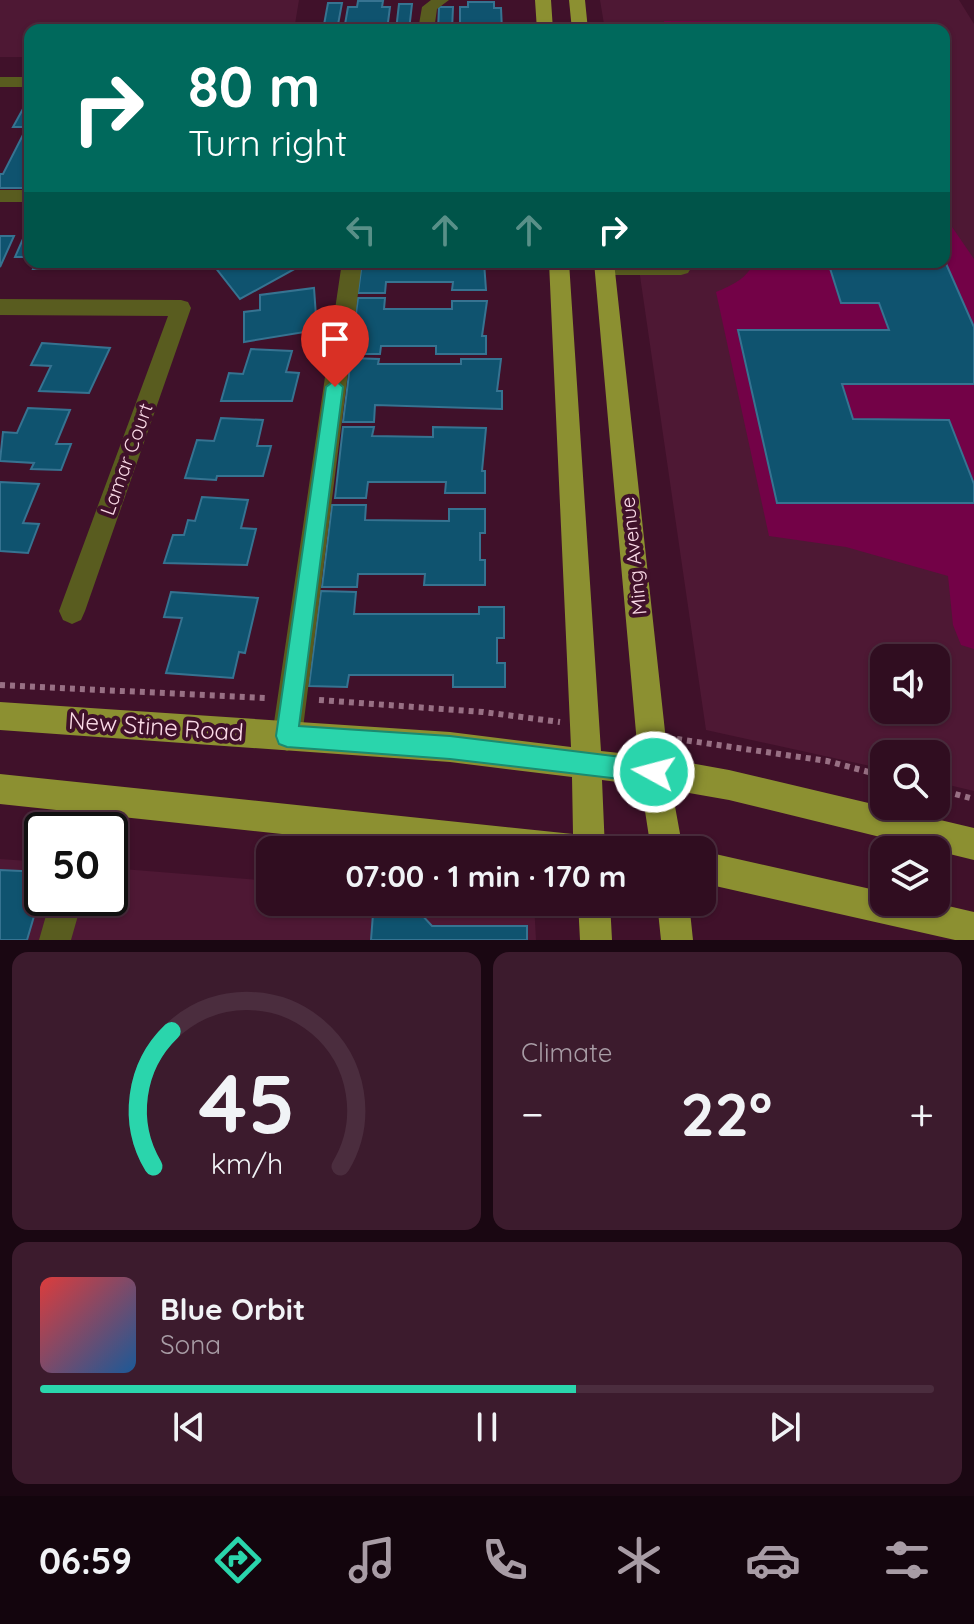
<!DOCTYPE html>
<meta charset="utf-8">
<style>
:root{--surface:#300d20;--page:#3c1b2d;--text:#f1f3f6;--muted:#a89ca5;--line:#4b2d3e;--accent:#2ad5ac}
body{margin:0;font-family:Quicksand,sans-serif;background:var(--page);color:var(--text);height:100vh;display:flex;flex-direction:column;font-size:30px;white-space:nowrap}
*{box-sizing:border-box;margin:0}
p{font-size:26px;color:var(--muted)}
.icon{flex:none;width:44px;height:44px;fill:none;stroke:currentColor;stroke-width:2;stroke-linecap:round;stroke-linejoin:round}
.map{position:relative;height:940px;overflow:hidden}
.panel{display:flex;flex-direction:column;gap:12px;padding:12px;background:#1a0712;flex:1}
.panel>*{flex:none}
.hud{position:absolute;left:24px;top:24px;width:926px;height:244px;border-radius:16px;box-shadow:0 2px 6px #0004,0 0 0 2px var(--line);background:#00695c;color:#fff;overflow:hidden}
.fabs{position:absolute;left:870px;top:644px;display:grid;gap:16px}
.fabs a{display:grid;place-items:center;width:80px;height:80px;border-radius:16px;background:var(--surface);box-shadow:0 2px 6px #0004,0 0 0 2px var(--line);font-size:40px}
.speed{position:absolute;left:24px;top:812px;display:flex;gap:16px;font-size:40px;font-weight:700;text-align:center}
.speed>*{display:grid;place-content:center;width:104px;height:104px;border-radius:50%;background:var(--surface);box-shadow:0 2px 6px #0004,0 0 0 2px var(--line);line-height:1}
.speed .limit{border:4px solid #111;border-radius:12px;background:#fff;color:#111}
.pin{position:absolute;display:grid;place-items:center;width:68px;height:68px;color:#fff;margin:-82px -34px;border-radius:50% 50% 50% 0;rotate:-45deg;box-shadow:0 0 8px #0007}
.pin .icon{rotate:45deg}
.me{position:absolute;width:88px;margin:-44px;rotate:277deg;stroke-linejoin:round;filter:drop-shadow(0 0 6px #0008)}
.turn{display:flex;align-items:center;gap:28px;height:168px;padding:0 32px;font-size:36px}
.turn .icon{width:104px;height:104px;stroke-width:2.5}
.turn b{display:block;font-size:56px;line-height:68px}
.lanes{display:flex;align-items:center;height:76px;padding:0 32px;background:#0003;justify-content:center;gap:40px;direction:ltr}
.lanes .off{opacity:.35}
.big{font-size:60px;font-weight:800;line-height:1.1}
.panel .card{flex:1;display:flex;flex-direction:column;justify-content:center;gap:12px;min-width:0;padding:0 28px;border-radius:16px;background:var(--page)}
.panel .dial{align-items:center;gap:0}
.dial svg{height:208px;overflow:visible;fill:none;stroke:var(--line);stroke-width:7;stroke-linecap:round;text-anchor:middle}
.dial text{fill:var(--text);stroke:none}
.song{display:flex;align-items:center;gap:24px}
.cover{width:96px;height:96px;border-radius:12px;background:linear-gradient(135deg,hsl(0 70% 55%),hsl(210 70% 35%))}
.played{height:8px;border-radius:4px;background:linear-gradient(90deg,var(--accent) 60%,var(--line) 60%)}
.keys{display:flex;justify-content:space-around;direction:ltr}
.heat{display:flex;justify-content:space-between;align-items:center;font-size:44px;direction:ltr}
.panel .tiles{flex:1;display:grid;gap:12px;grid-template-columns:1fr 1fr}
.card:last-child{grid-column:span 2}
.trip{position:absolute;left:256px;top:836px;width:460px;height:80px;border-radius:16px;background:var(--surface);box-shadow:0 2px 6px #0004,0 0 0 2px var(--line);font-weight:800;line-height:80px;text-align:center}
.dock{display:flex;height:128px;justify-content:space-around;align-items:center;background:#13050d;color:var(--muted)}
.dock .icon{width:56px;height:56px}
.dock .active{color:var(--accent)}
.dock b{font-size:36px;color:var(--text)}
.map>svg:first-child{display:block}
</style>
<div class="map">
<svg width="974" height="940" viewBox="0 0 974 940">
<rect width="100%" height="100%" fill="#40112a"/>
<!-- built -->
<path fill="#4e1834" fill-rule="evenodd" d="M0,0H299L294,30H30V57H0Z
M600,0H959L974,24V791L936,782V754H884V769L706,730L638,262H944V30H605ZM884,658H936V710H884Z
M0,859L42,862V898H110V868L270,881V902L534,903L536,940H0Z"/>
<!-- green -->
<path fill="#730247" d="M664,21L865,22L869,30H665Z
M944,206L950,224L974,259V649L961,645L953,625L948,576L846,547L769,536L716,292C731,286 748,278 754,262H944Z"/>
<!-- building -->
<path fill="#0f536f" stroke="#367391" stroke-width="2" d="M358,1H383L382,7H390L387,30H344L348,7H357Z
M468,2H494V8H501L502,30H460V7H468Z
M328,3H342L337,30H323Z
M399,4H412L409,30H396Z
M439,7H453L452,30H438Z
M24,107H30V188H0V174H3L27,127H13Z
M26,232H30V257H15Z
M0,236H14L0,267Z
M944,259L974,327V384H842L853,419L949,420L974,484V503H777L738,330H889L879,303H841L828,262H944Z
M36,262H71L68,269H33Z
M225,262H296L300,266L240,299L215,267Z
M362,262H484L486,290H452L453,282H386L385,293H358Z
M314,288L317,330L244,342V312L260,310V295Z
M358,298H385L384,309H452V301H487L482,336H486V354H436V346H381L380,354H351Z
M42,343L110,348L89,393L39,391L51,366L31,365Z
M251,349L292,351L286,372L299,373L292,401H221L229,373L243,374Z
M351,358L379,359L378,364H461V359H501L497,391H502V409L375,405L374,422H343Z
M28,408L70,410L56,444H71L61,470L31,469L34,463L0,461L3,432L17,433Z
M221,418L263,420L257,446H271L263,476H217L216,480L185,478L197,440L214,441Z
M343,427H374L372,436L433,437V427L486,428L482,471H485V493H445L446,482H368L366,498H335Z
M0,482L39,484L23,523L39,524L28,553L0,551Z
M202,497L248,500L241,528L256,529L247,565L164,563L173,535H184L188,520L195,521Z
M332,505H366L365,520L449,521V509H485V533H480V560H485V585H424L425,574H358L357,587H322Z
M321,591L356,592L354,614H479V607H504V638H497V663H505V687H453V675H349L347,687L309,686Z
M171,592L258,598L245,653L239,652L233,678L166,673L182,618L164,617Z
M0,870L42,872V889L27,940H0Z
M373,914H421L432,926H527V940H371Z"/>
<g fill="none" stroke-linecap="round" stroke-linejoin="round">
<!-- path -->
<path stroke="#987084" stroke-width="6" stroke-dasharray="5 5" stroke-linecap="butt" d="M0,685L265,698
M319,700L483,712L560,722
M677,739L827,761L884,776
M936,789L974,799"/>
<!-- minor -->
<path fill="#595c1f" fill-rule="evenodd" d="M431,0H449L437,9L434,30H418L422,7Z
M0,77H30V87H0Z
M0,190H30V202H0Z
M342,262H362L302,736L297,746L287,751L277,746L272,736Z
M685,262L691,268L688,273L681,275H604L597,273L594,268L600,262Z
M0,299L181,300L188,302L191,308L85,611L81,620L72,624L63,620L59,611L168,316L0,315Z
M95,784L106,788L110,799L101,830H71L84,788Z
M51,898H83L71,940H39Z"/>
<!-- major -->
<path fill="#8c9031" fill-rule="evenodd" d="M535,0H551L553,30H537Z
M569,0H585L588,30H572Z
M549,262H569L601,751L638,755L594,262H614L668,759L729,770L974,828V860L729,800L672,790L683,850H651L641,785L602,780L605,850H431L0,804V774L573,834L572,777L450,762L0,730V702L450,732L571,747Z
M702,851L884,892V902H931L974,912V940H955L702,883Z
M578,902H610L612,940H580Z
M657,902H689L693,940H661Z"/>
</g>
<!-- route -->
<path fill="#2ad5ac" stroke="#1b8a70" stroke-width="2" d="M335,380L343,387L299,726L450,736L654,761L662,764L665,772L662,780L654,783L450,759L287,747L279,744L276,736L326,387Z"/>
<g text-anchor="middle" dominant-baseline="central" stroke-width="8" stroke-linejoin="round" paint-order="stroke">
<!-- street labels -->
<g font-size="20" fill="#fbdbe8" stroke="#40112a">
<text transform="translate(126 459) rotate(-70)">Lamar Court</text>
<text transform="translate(633 556) rotate(-96)">Ming Avenue</text>
</g>
<!-- near-street labels -->
<g font-size="24" fill="#fbdbe8" stroke="#40112a">
<text transform="translate(156 726) rotate(4)">New Stine Road</text>
</g>
</g>
</svg>
<div class="fabs">
<a><svg class="icon" aria-label="sound" viewBox="0 0 24 24"><path d="M4 9h4l5-4v14l-5-4H4zM17 9q2 3 0 6"/></svg></a>
<a><svg class="icon" aria-label="search" viewBox="0 0 24 24"><circle cx="10" cy="10" r="6"/><path d="M15 15l6 6"/></svg></a>
<a><svg class="icon" aria-label="layers" viewBox="0 0 24 24"><path d="M12 4l9 5-9 5-9-5zM3 14l9 5 9-5"/></svg></a>
</div>
<div class="speed"><div class="limit">50</div></div>
<div class="pin" style="left:335px;top:387px;background:#d93025"><svg class="icon" aria-label="arrive" viewBox="0 0 24 24"><path d="M6 21V4h12l-3 4 3 4H6"/></svg></div>
<svg class="me" style="left:654px;top:772px" viewBox="-20 -20 40 40"><circle r="17" fill="#2ad5ac" stroke="#fff" stroke-width="3"/><path d="M0-11L8 9 0 5-8 9z" fill="#fff"/></svg>
<div class="trip">07:00 · 1 min · 170 m</div>
<div class="hud">
<div class="turn"><svg class="icon" aria-label="right" viewBox="0 0 24 24"><path d="M7 20v-9h11M14 6l5 5-5 5"/></svg><div><b>80 m</b>Turn right</div></div>
<div class="lanes"><svg class="icon off" aria-label="left" viewBox="0 0 24 24"><path d="M17 20v-9H6M10 6l-5 5 5 5"/></svg><svg class="icon off" aria-label="ahead" viewBox="0 0 24 24"><path d="M12 20V5M6 11l6-6 6 6"/></svg><svg class="icon off" aria-label="ahead" viewBox="0 0 24 24"><path d="M12 20V5M6 11l6-6 6 6"/></svg><svg class="icon" aria-label="right" viewBox="0 0 24 24"><path d="M7 20v-9h11M14 6l5 5-5 5"/></svg></div>
</div>
</div>
<section class="panel">
<div class="tiles">
<div class="card dial"><svg viewBox="0 0 100 80">
<path d="M14 69A42 42 0 1 1 86 69"/>
<path d="M14 69A42 42 0 0 1 21 17" stroke="#2ad5ac"/>
<text x="50" y="56" font-size="32" font-weight="700">45</text>
<text x="50" y="72" font-size="11">km/h</text>
</svg></div>
<div class="card"><p>Climate</p>
<div class="heat"><a>−</a><b class="big">22°</b><a>+</a></div>
</div>
<div class="card">
<div class="song"><i class="cover"></i><div><b>Blue Orbit</b><p>Sona</p></div></div>
<div class="played"></div>
<div class="keys"><svg class="icon" aria-label="previous" viewBox="0 0 24 24"><path d="M18 5L8 12l10 7zM5 5v14"/></svg><svg class="icon" aria-label="pause" viewBox="0 0 24 24"><path d="M8 5v14M16 5v14"/></svg><svg class="icon" aria-label="next" viewBox="0 0 24 24"><path d="M6 5l10 7-10 7zM19 5v14"/></svg></div>
</div>
</div>
</section>
<nav class="dock">
<b>06:59</b>
<svg class="icon active" aria-label="directions" viewBox="0 0 24 24"><path d="M12 3l9 9-9 9-9-9zM9 14v-3h6M13 9l2 2-2 2"/></svg>
<svg class="icon" aria-label="music" viewBox="0 0 24 24"><path d="M9 18V5l10-2v13"/><circle cx="6" cy="18" r="3"/><circle cx="16" cy="16" r="3"/></svg>
<svg class="icon" aria-label="phone" viewBox="0 0 24 24"><path d="M5 4h4l2 5-3 2q2 4 5 5l2-3 5 2v4C11 20 4 13 5 4z"/></svg>
<svg class="icon" aria-label="climate" viewBox="0 0 24 24"><path d="M12 3v18M4 7l16 10M4 17L20 7"/></svg>
<svg class="icon" aria-label="car" viewBox="0 0 24 24"><path d="M5 17H2v-5l4-1 3-4h7l3 4 3 1v5h-3M9 17h6M6 11h13"/><circle cx="7" cy="17" r="2"/><circle cx="17" cy="17" r="2"/></svg>
<svg class="icon" aria-label="filters" viewBox="0 0 24 24"><path d="M4 7h16M4 17h16"/><circle cx="9" cy="7" r="2"/><circle cx="15" cy="17" r="2"/></svg>
</nav>
